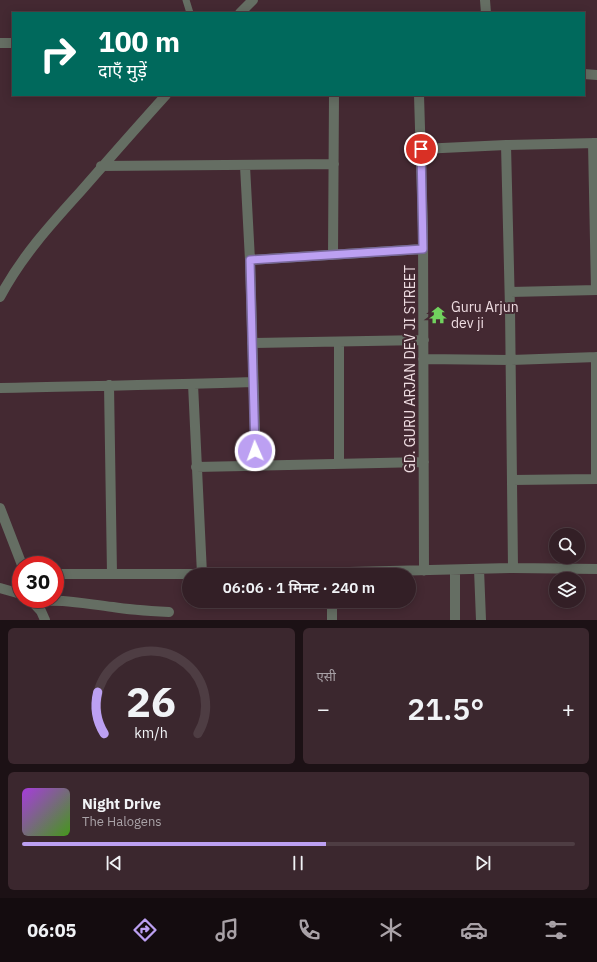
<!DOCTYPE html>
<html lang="hi">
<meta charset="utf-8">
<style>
:root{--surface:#331f26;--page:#3b272e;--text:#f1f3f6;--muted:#a9a2a7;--line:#4e3d43;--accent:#bca0f2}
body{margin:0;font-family:"IBM Plex Sans","Noto Sans Devanagari",sans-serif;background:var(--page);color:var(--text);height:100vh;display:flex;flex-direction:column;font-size:15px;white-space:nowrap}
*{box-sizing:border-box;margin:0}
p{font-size:13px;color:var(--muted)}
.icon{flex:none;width:22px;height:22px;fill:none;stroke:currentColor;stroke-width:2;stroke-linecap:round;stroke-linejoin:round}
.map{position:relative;height:620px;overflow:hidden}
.sheet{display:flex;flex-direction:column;gap:8px;padding:8px;background:#1c1115;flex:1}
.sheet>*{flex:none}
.hud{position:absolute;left:12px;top:12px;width:573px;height:84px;border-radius:0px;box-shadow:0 2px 10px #0003,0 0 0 1px var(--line);background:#00695c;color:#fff;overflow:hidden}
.controls{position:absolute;left:549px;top:528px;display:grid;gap:8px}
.controls a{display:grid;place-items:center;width:36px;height:36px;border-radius:50%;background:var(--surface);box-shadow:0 2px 10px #0003,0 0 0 1px var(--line);font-size:20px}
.speed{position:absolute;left:12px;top:556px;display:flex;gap:8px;font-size:20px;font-weight:700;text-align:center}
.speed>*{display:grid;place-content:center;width:52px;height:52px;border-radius:50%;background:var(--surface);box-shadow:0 2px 10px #0003,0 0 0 1px var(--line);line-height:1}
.speed .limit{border:6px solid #d22;background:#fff;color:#111}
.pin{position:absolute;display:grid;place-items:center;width:34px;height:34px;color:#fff;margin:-17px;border:2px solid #fff;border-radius:50%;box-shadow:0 1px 4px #0007}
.me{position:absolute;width:44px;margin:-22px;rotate:358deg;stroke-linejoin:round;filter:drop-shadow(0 0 3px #0008)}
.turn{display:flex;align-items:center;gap:14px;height:84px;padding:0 20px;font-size:18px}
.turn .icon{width:52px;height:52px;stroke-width:2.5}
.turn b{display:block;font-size:28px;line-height:34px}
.big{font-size:30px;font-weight:600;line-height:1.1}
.sheet .card{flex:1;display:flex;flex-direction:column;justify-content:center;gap:6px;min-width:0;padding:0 14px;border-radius:6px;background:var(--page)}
.sheet .dial{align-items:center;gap:0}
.dial svg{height:104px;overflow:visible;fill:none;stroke:var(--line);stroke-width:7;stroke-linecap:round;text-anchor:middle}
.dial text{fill:var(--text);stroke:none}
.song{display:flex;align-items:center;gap:12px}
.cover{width:48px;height:48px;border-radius:6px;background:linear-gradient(135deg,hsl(280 70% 55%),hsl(100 70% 35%))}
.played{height:4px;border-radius:2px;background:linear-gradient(90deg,var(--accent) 55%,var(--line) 55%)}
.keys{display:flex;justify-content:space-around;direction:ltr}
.heat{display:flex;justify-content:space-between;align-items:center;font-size:22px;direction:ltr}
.sheet .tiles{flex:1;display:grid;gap:8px;grid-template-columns:1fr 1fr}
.card:last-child{grid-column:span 2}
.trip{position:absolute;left:182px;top:568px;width:234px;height:40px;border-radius:20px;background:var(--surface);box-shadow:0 2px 10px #0003,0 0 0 1px var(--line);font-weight:600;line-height:40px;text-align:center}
.dock{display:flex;height:64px;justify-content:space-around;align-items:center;background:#140c0f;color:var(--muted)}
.dock .icon{width:28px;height:28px}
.dock .on{color:var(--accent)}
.dock b{font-size:18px;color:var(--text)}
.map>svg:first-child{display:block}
</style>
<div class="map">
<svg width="597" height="620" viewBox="0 0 597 620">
<rect width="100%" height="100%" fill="#442932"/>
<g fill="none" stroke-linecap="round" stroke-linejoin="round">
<!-- service -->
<path stroke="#656e63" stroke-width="7" d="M186,0L190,13"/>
<!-- minor -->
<path stroke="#656e63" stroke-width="10" d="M485,0L486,13
M240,13L253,0
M0,43H13
M584,74L597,75
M419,95L423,228L424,571
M593,143L596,290
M506,145L510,309L513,568
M421,149L506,145L597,143
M101,166L334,164
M245,166L250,260L256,465
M333,255L334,95
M250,260L423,249
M510,292L597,290
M0,297C21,257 51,224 81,191C109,159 137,127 166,95
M252,343L424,340
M423,359L511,360L597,357
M193,384L202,574
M109,385L112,574
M0,388C84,386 169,385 253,382
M339,464V342
M196,467L424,462
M596,479V357
M512,480L597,479
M0,508L22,565
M479,569L481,620
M55,574H269L513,568L597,569
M0,588L21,594
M30,599L41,611L45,620
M332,601V620
M33,602C60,598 85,604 113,607C131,610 150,611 169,612
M455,620V570"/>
</g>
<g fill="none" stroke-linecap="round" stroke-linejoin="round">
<!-- route casing -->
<g stroke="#7a689d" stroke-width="10">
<path id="route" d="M255,451L250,260L423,249L421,149"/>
</g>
<!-- route -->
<use href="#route" stroke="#bca0f2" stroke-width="7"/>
</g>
<!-- icons -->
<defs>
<g id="temple-bare" transform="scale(1.38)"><path d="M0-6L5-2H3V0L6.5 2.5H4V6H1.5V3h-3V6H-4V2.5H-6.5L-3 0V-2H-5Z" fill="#71d25e" stroke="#442932" stroke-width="2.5" paint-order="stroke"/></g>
</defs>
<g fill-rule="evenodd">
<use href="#temple-bare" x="438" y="315"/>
</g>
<g text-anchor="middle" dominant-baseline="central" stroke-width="4" stroke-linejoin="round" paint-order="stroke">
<!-- poi labels -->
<g font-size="14" fill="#eedce1" stroke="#442932" text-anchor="start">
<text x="451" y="307">Guru Arjun<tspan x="451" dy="16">dev ji</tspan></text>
</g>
<!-- street labels -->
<g font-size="14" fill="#eedce1" stroke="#442932">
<text transform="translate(410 369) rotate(-90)">GD. GURU ARJAN DEV JI STREET</text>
</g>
</g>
</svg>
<div class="controls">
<a><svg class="icon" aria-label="search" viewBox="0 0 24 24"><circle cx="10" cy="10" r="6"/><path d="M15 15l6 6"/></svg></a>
<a><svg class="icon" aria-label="layers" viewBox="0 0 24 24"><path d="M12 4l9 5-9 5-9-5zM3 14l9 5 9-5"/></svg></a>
</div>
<div class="speed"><div class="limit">30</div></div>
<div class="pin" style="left:421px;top:149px;background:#d93025"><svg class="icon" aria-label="arrive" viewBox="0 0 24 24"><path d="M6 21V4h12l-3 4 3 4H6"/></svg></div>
<svg class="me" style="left:255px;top:451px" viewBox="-20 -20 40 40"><circle r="17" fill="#bca0f2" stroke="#fff" stroke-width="3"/><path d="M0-11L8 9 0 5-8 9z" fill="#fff"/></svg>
<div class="trip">06:06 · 1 मिनट · 240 m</div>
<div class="hud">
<div class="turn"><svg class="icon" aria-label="right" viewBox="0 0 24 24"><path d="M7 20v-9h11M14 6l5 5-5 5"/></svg><div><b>100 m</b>दाएँ मुड़ें</div></div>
</div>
</div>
<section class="sheet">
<div class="tiles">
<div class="card dial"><svg viewBox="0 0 100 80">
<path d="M14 69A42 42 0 1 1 86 69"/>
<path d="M14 69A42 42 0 0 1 9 37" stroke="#bca0f2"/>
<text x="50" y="56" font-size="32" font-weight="700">26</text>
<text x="50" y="72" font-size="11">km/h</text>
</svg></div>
<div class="card"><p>एसी</p>
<div class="heat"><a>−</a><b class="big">21.5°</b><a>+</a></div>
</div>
<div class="card">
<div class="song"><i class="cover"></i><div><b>Night Drive</b><p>The Halogens</p></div></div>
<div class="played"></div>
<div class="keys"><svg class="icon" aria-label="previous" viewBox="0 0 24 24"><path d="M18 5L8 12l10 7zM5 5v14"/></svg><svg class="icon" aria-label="pause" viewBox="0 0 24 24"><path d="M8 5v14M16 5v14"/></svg><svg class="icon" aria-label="next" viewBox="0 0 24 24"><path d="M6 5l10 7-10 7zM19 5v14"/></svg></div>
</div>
</div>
</section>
<nav class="dock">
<b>06:05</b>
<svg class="icon on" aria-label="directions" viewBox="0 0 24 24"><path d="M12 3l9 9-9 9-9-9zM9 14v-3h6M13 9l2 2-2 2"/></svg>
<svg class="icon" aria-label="music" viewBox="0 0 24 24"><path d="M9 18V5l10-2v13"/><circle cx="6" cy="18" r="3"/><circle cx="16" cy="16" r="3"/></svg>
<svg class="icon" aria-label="phone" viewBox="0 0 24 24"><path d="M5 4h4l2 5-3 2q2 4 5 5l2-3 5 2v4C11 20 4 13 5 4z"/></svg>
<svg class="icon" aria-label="climate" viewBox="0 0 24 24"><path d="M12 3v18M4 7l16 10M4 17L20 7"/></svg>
<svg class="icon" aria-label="car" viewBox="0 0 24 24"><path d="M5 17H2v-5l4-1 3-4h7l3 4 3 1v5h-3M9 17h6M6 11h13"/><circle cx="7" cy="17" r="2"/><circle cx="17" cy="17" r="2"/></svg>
<svg class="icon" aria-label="filters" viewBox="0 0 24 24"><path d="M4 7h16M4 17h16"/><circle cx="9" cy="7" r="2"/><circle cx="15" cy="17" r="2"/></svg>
</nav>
